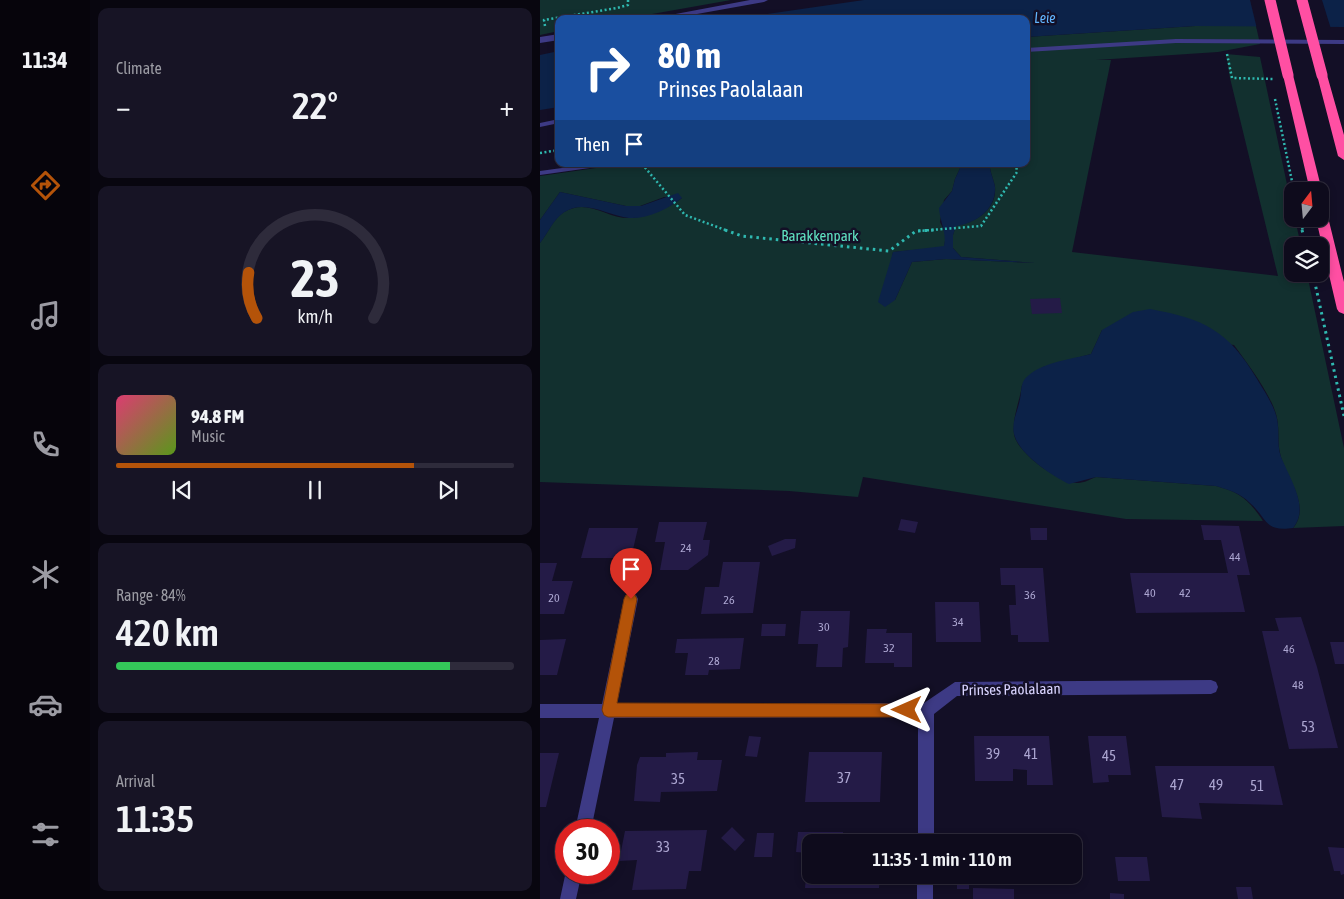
<!DOCTYPE html>
<meta charset="utf-8">
<style>
:root{--surface:#0e0b1c;--page:#171425;--text:#f1f3f6;--muted:#9b9ba3;--line:#2e2b3b;--accent:#b45309}
body{margin:0;font-family:"Asap Condensed",sans-serif;background:var(--page);color:var(--text);height:100vh;display:flex;flex-direction:column;font-size:19px;white-space:nowrap}
*{box-sizing:border-box;margin:0}
p{font-size:16px;color:var(--muted)}
.icon{flex:none;width:28px;height:28px;fill:none;stroke:currentColor;stroke-width:2;stroke-linecap:round;stroke-linejoin:round}
.map{position:relative;flex:1;overflow:hidden}
.details{display:flex;flex-direction:column;gap:8px;padding:8px;background:#08060f;width:450px}
.details>*{flex:none}
.hud{position:absolute;left:15px;top:15px;width:475px;height:152px;border-radius:10px;box-shadow:0 2px 8px #0003,0 0 0 1px var(--line);background:#1a4fa0;color:#fff;overflow:hidden}
.needle{width:32px;rotate:16deg}
.tools{position:absolute;left:744px;top:182px;display:grid;gap:10px}
.tools a{display:grid;place-items:center;width:45px;height:45px;border-radius:10px;background:var(--surface);box-shadow:0 2px 8px #0003,0 0 0 1px var(--line);font-size:25px}
.speed{position:absolute;left:15px;top:819px;display:flex;gap:10px;font-size:25px;font-weight:700;text-align:center}
.speed>*{display:grid;place-content:center;width:65px;height:65px;border-radius:50%;background:var(--surface);box-shadow:0 2px 8px #0003,0 0 0 1px var(--line);line-height:1}
.speed .limit{border:8px solid #d22;background:#fff;color:#111}
.pin{position:absolute;display:grid;place-items:center;width:42px;height:42px;color:#fff;margin:-51px -21px;border-radius:50% 50% 50% 0;rotate:-45deg;box-shadow:0 0 5px #0007}
.pin .icon{rotate:45deg}
.me{position:absolute;width:55px;margin:-28px;rotate:270deg;stroke-linejoin:round;filter:drop-shadow(0 0 4px #0008)}
.turn{display:flex;align-items:center;gap:18px;height:105px;padding:0 20px;font-size:22px}
.turn .icon{width:65px;height:65px;stroke-width:2.5}
.turn b{display:block;font-size:35px;line-height:42px}
.then{display:flex;align-items:center;height:48px;padding:0 20px;background:#0003;gap:10px;font-size:19px}
.big{font-size:38px;font-weight:600;line-height:1.1}
.details .tile{flex:1;display:flex;flex-direction:column;justify-content:center;gap:8px;min-width:0;padding:0 18px;border-radius:10px;background:var(--page)}
.details .dial{align-items:center;gap:0}
.dial svg{height:130px;overflow:visible;fill:none;stroke:var(--line);stroke-width:7;stroke-linecap:round;text-anchor:middle}
.dial text{fill:var(--text);stroke:none}
.song{display:flex;align-items:center;gap:15px}
.cover{width:60px;height:60px;border-radius:8px;background:linear-gradient(135deg,hsl(340 70% 55%),hsl(90 70% 35%))}
.played{height:5px;border-radius:2px;background:linear-gradient(90deg,var(--accent) 75%,var(--line) 75%)}
.keys{display:flex;justify-content:space-around;direction:ltr}
.heat{display:flex;justify-content:space-between;align-items:center;font-size:28px;direction:ltr}
.charge{height:8px;border-radius:4px;background:linear-gradient(90deg,#34c759 84%,var(--line) 0)}
.trip{position:absolute;left:262px;top:834px;width:280px;height:50px;border-radius:10px;background:var(--surface);box-shadow:0 2px 8px #0003,0 0 0 1px var(--line);font-weight:600;line-height:50px;text-align:center}
main{display:flex;flex:1;min-height:0}
.tabs{display:flex;flex-direction:column;width:90px;justify-content:space-around;align-items:center;background:#06040b;color:var(--muted)}
.tabs .icon{width:35px;height:35px}
.tabs .selected{color:var(--accent)}
.tabs b{font-size:22px;color:var(--text)}
.map>svg:first-child{display:block}
</style>
<main>
<nav class="tabs">
<b>11:34</b>
<svg class="icon selected" aria-label="directions" viewBox="0 0 24 24"><path d="M12 3l9 9-9 9-9-9zM9 14v-3h6M13 9l2 2-2 2"/></svg>
<svg class="icon" aria-label="music" viewBox="0 0 24 24"><path d="M9 18V5l10-2v13"/><circle cx="6" cy="18" r="3"/><circle cx="16" cy="16" r="3"/></svg>
<svg class="icon" aria-label="phone" viewBox="0 0 24 24"><path d="M5 4h4l2 5-3 2q2 4 5 5l2-3 5 2v4C11 20 4 13 5 4z"/></svg>
<svg class="icon" aria-label="climate" viewBox="0 0 24 24"><path d="M12 3v18M4 7l16 10M4 17L20 7"/></svg>
<svg class="icon" aria-label="car" viewBox="0 0 24 24"><path d="M5 17H2v-5l4-1 3-4h7l3 4 3 1v5h-3M9 17h6M6 11h13"/><circle cx="7" cy="17" r="2"/><circle cx="17" cy="17" r="2"/></svg>
<svg class="icon" aria-label="filters" viewBox="0 0 24 24"><path d="M4 7h16M4 17h16"/><circle cx="9" cy="7" r="2"/><circle cx="15" cy="17" r="2"/></svg>
</nav>
<section class="details">
<div class="tile"><p>Climate</p>
<div class="heat"><a>−</a><b class="big">22°</b><a>+</a></div>
</div>
<div class="tile dial"><svg viewBox="0 0 100 80">
<path d="M14 69A42 42 0 1 1 86 69"/>
<path d="M14 69A42 42 0 0 1 9 41" stroke="#b45309"/>
<text x="50" y="56" font-size="32" font-weight="700">23</text>
<text x="50" y="72" font-size="11">km/h</text>
</svg></div>
<div class="tile">
<div class="song"><i class="cover"></i><div><b>94.8 FM</b><p>Music</p></div></div>
<div class="played"></div>
<div class="keys"><svg class="icon" aria-label="previous" viewBox="0 0 24 24"><path d="M18 5L8 12l10 7zM5 5v14"/></svg><svg class="icon" aria-label="pause" viewBox="0 0 24 24"><path d="M8 5v14M16 5v14"/></svg><svg class="icon" aria-label="next" viewBox="0 0 24 24"><path d="M6 5l10 7-10 7zM19 5v14"/></svg></div>
</div>
<div class="tile"><p>Range · 84%</p><b class="big">420 km</b><div class="charge"></div></div>
<div class="tile"><p>Arrival</p><b class="big">11:35</b></div>
</section>
<div class="map">
<svg width="804" height="899" viewBox="0 0 804 899">
<rect width="100%" height="100%" fill="#130f26"/>
<!-- green -->
<path fill="#12302f" d="M0,0H191L84,19H19V31L0,35Z
M655,26H716L720,44L678,52L556,60H571L532,252L738,276L690,78L686,54L720,57L752,208V219H755L761,246H752V274H767L804,448V526L753,528C772,505 745,477 740,453C737,440 740,427 736,414C730,393 707,363 694,345L562,330L551,354L503,367L482,385C480,401 472,417 474,434C476,452 520,484 538,483C544,483 551,479 556,477L676,486C700,492 709,500 723,521L586,519L323,477L318,497L249,491L0,482V243C8,233 13,219 24,212C49,197 67,220 92,218C109,216 128,208 142,198L124,197L100,206H86L20,192L0,220V176L63,167L113,164H422L415,179L412,191L404,200L400,222L406,235L404,247L353,252L350,267L355,300L372,262L406,259L495,263L421,257L413,248V235L416,225C436,223 457,209 455,187C454,179 449,171 450,164H486V37Z"/>
<!-- water -->
<path fill="#0c2248" d="M324,0H804V27L655,26L486,37V19H192Z
M19,51V107L0,110V55Z
M422,164H450C449,171 454,179 455,187C456,210 436,223 416,226L413,235V248L421,257L496,263L406,259L372,262L355,300L345,307L338,302L353,252L404,246C407,233 400,222 399,208L412,191L415,179Z
M20,192L86,206H101L138,193L142,198C128,209 108,219 89,218C67,216 45,198 23,213C13,220 8,233 0,243V220Z
M610,309C664,319 688,330 717,379C723,389 731,401 735,412C741,427 736,443 741,457C750,479 770,508 753,528C724,532 728,519 710,503C700,493 689,490 676,486L556,477L529,484C512,476 481,455 475,437C470,424 478,411 480,399C482,390 480,381 489,375C504,362 532,359 551,354L562,330L593,312Z"/>
<!-- pier -->
<path fill="#130f26" d="M710,0H782L791,29H717Z"/>
<!-- building -->
<path fill="#241b47" d="M520,298L522,313L492,314L490,299Z
M361,519L378,522L375,533L358,530Z
M119,522H167L163,540H170L168,555L148,570H120L125,542H115Z
M661,525L699,526L710,575H697L705,612L596,613L590,573H688L681,540H664Z
M49,528H98L91,558H41Z
M490,528H507V540H491Z
M245,539H256L255,548L232,556L228,546Z
M183,562H220L213,613L161,614L165,587H179Z
M0,563H17L12,581H33L24,614H0Z
M460,568H503L509,642H478V635H471L469,605H476L475,585H461Z
M395,602H439L441,642H396Z
M261,611H310L308,647L303,648L302,667H276L278,644H258Z
M761,617L777,667L798,748L749,749L722,631H739L735,618Z
M222,624H246L245,636H221Z
M327,629H347L346,633H372V667H354V663H325Z
M204,638L200,669L169,670L168,675H145L148,653H135L137,639Z
M26,639L17,675H0V640Z
M790,642H804V664H795Z
M209,736L221,737L217,757L205,756Z
M434,736H509L513,785H487V770L473,769V781H435Z
M548,736H586L591,775H568L569,782L553,783Z
M158,752L157,760H182L177,791L121,792L120,802L94,801L97,765L100,757H126V753Z
M269,752H342L340,802H265Z
M0,753H19L6,807H0Z
M615,766H734L743,805L659,803L662,819L622,817Z
M192,827L205,840L195,851L181,838Z
M167,830L161,871H149L146,889L92,890L97,860L79,861L85,831Z
M258,832H303V842H271V875H340L339,888H265L268,853L256,852Z
M217,833H234L232,857H214Z
M788,847L804,848V874L801,875L800,871H794Z
M575,857H607L610,881H578Z
M417,875H429V889H417Z
M440,875H476V883H440Z
M696,887H711L713,899H698Z
M433,888L474,889V899H433Z
M570,893L584,894V899H570Z"/>
<g fill="none" stroke-linecap="round" stroke-linejoin="round">
<!-- path-far1 -->
<path stroke="#2fb8b0" stroke-width="2.5" stroke-dasharray="2 2.5" stroke-linecap="butt" d="M5,26L4,20L77,8L88,5V0
M687,54L692,78L734,79
M735,99L754,191
M0,153L19,150
M102,164L145,215L188,231
M760,219L763,231
M378,231L441,226L477,172L476,164"/>
<!-- path -->
<path stroke="#2fb8b0" stroke-width="3" stroke-dasharray="2.5 4" stroke-linecap="butt" d="M185,230L202,236L349,251L376,231L394,230
M762,230L766,246
M773,274L804,416"/>
<!-- lane -->
<path fill="#3d3a85" fill-rule="evenodd" d="M636,39L804,40V44L636,43L486,52V48Z
M19,119V123L0,127V123Z
M51,164H67L64,166L0,175V171Z"/>
<!-- street -->
<path fill="#3d3a85" fill-rule="evenodd" d="M210,0H228L224,2L129,19H109Z
M19,34V40L0,43V37Z
M91,593L96,595L98,599L77,703H384L415,682L671,680L676,682L678,687L676,692L671,694L417,696L394,714V842H378V717L74,718L51,830H35L59,718H0V704H62L84,599L86,595Z
M26,871V872H42L36,899H20Z
M377,875H393V899H377Z"/>
<!-- highway -->
<path fill="#ff4fa3" fill-rule="evenodd" d="M748,72L753,75L782,191L780,194V191H770L743,75Z
M782,72L787,75L804,135V160L798,156L777,75Z
M780,205L786,209L804,282V314L799,312L797,309L776,219H780Z"/>
<!-- highway-bridge -->
<path stroke="#ff4fa3" stroke-width="11" d="M730,0L748,75
M762,0L782,75"/>
</g>
<!-- route -->
<path fill="#b45309" stroke="#753606" d="M91,593L95,595L97,599L77,703L367,704L371,706L373,710L371,715L367,717H68L64,715L62,710L84,599L86,595Z"/>
<g text-anchor="middle" dominant-baseline="central" stroke-width="5" stroke-linejoin="round" paint-order="stroke">
<!-- number labels -->
<g font-size="12" fill="#aca6d1">
<text x="146" y="548">24</text>
<text x="695" y="557">44</text>
<text x="610" y="593">40</text>
<text x="645" y="593">42</text>
<text x="490" y="595">36</text>
<text x="14" y="598">20</text>
<text x="189" y="600">26</text>
<text x="418" y="622">34</text>
<text x="284" y="627">30</text>
<text x="349" y="648">32</text>
<text x="749" y="649">46</text>
<text x="174" y="661">28</text>
<text x="758" y="685">48</text>
</g>
<!-- far-water labels -->
<g font-size="14" font-style="italic" fill="#62b6ff" stroke="#130f26">
<text x="505" y="18">Leie</text>
</g>
<!-- park labels -->
<g font-size="15" fill="#5fe0c0" stroke="#130f26">
<text x="280" y="235">Barakkenpark</text>
</g>
<!-- street labels -->
<g font-size="15" fill="#d9d4ff" stroke="#130f26">
<text transform="translate(471 689) rotate(-1)">Prinses Paolalaan</text>
</g>
<!-- near-number labels -->
<g font-size="15" fill="#aca6d1">
<text x="768" y="726">53</text>
<text x="453" y="753">39</text>
<text x="491" y="753">41</text>
<text x="569" y="755">45</text>
<text x="304" y="777">37</text>
<text x="138" y="778">35</text>
<text x="637" y="784">47</text>
<text x="676" y="784">49</text>
<text x="717" y="785">51</text>
<text x="123" y="846">33</text>
</g>
</g>
</svg>
<div class="tools">
<a><svg class="needle" viewBox="-14 -14 28 28"><path d="M0-13l5 13h-10z" fill="#e53935"/><path d="M0 13l5-13h-10z" fill="#9b9ba3"/></svg></a>
<a><svg class="icon" aria-label="layers" viewBox="0 0 24 24"><path d="M12 4l9 5-9 5-9-5zM3 14l9 5 9-5"/></svg></a>
</div>
<div class="speed"><div class="limit">30</div></div>
<div class="pin" style="left:91px;top:599px;background:#d93025"><svg class="icon" aria-label="arrive" viewBox="0 0 24 24"><path d="M6 21V4h12l-3 4 3 4H6"/></svg></div>
<svg class="me" style="left:367px;top:710px" viewBox="-20 -20 40 40"><path d="M0-17L14 15 0 8-14 15z" fill="#b45309" stroke="#fff" stroke-width="4"/></svg>
<div class="trip">11:35 · 1 min · 110 m</div>
<div class="hud">
<div class="turn"><svg class="icon" aria-label="right" viewBox="0 0 24 24"><path d="M7 20v-9h11M14 6l5 5-5 5"/></svg><div><b>80 m</b>Prinses Paolalaan</div></div>
<div class="then">Then<svg class="icon" aria-label="arrive" viewBox="0 0 24 24"><path d="M6 21V4h12l-3 4 3 4H6"/></svg></div>
</div>
</div>
</main>
